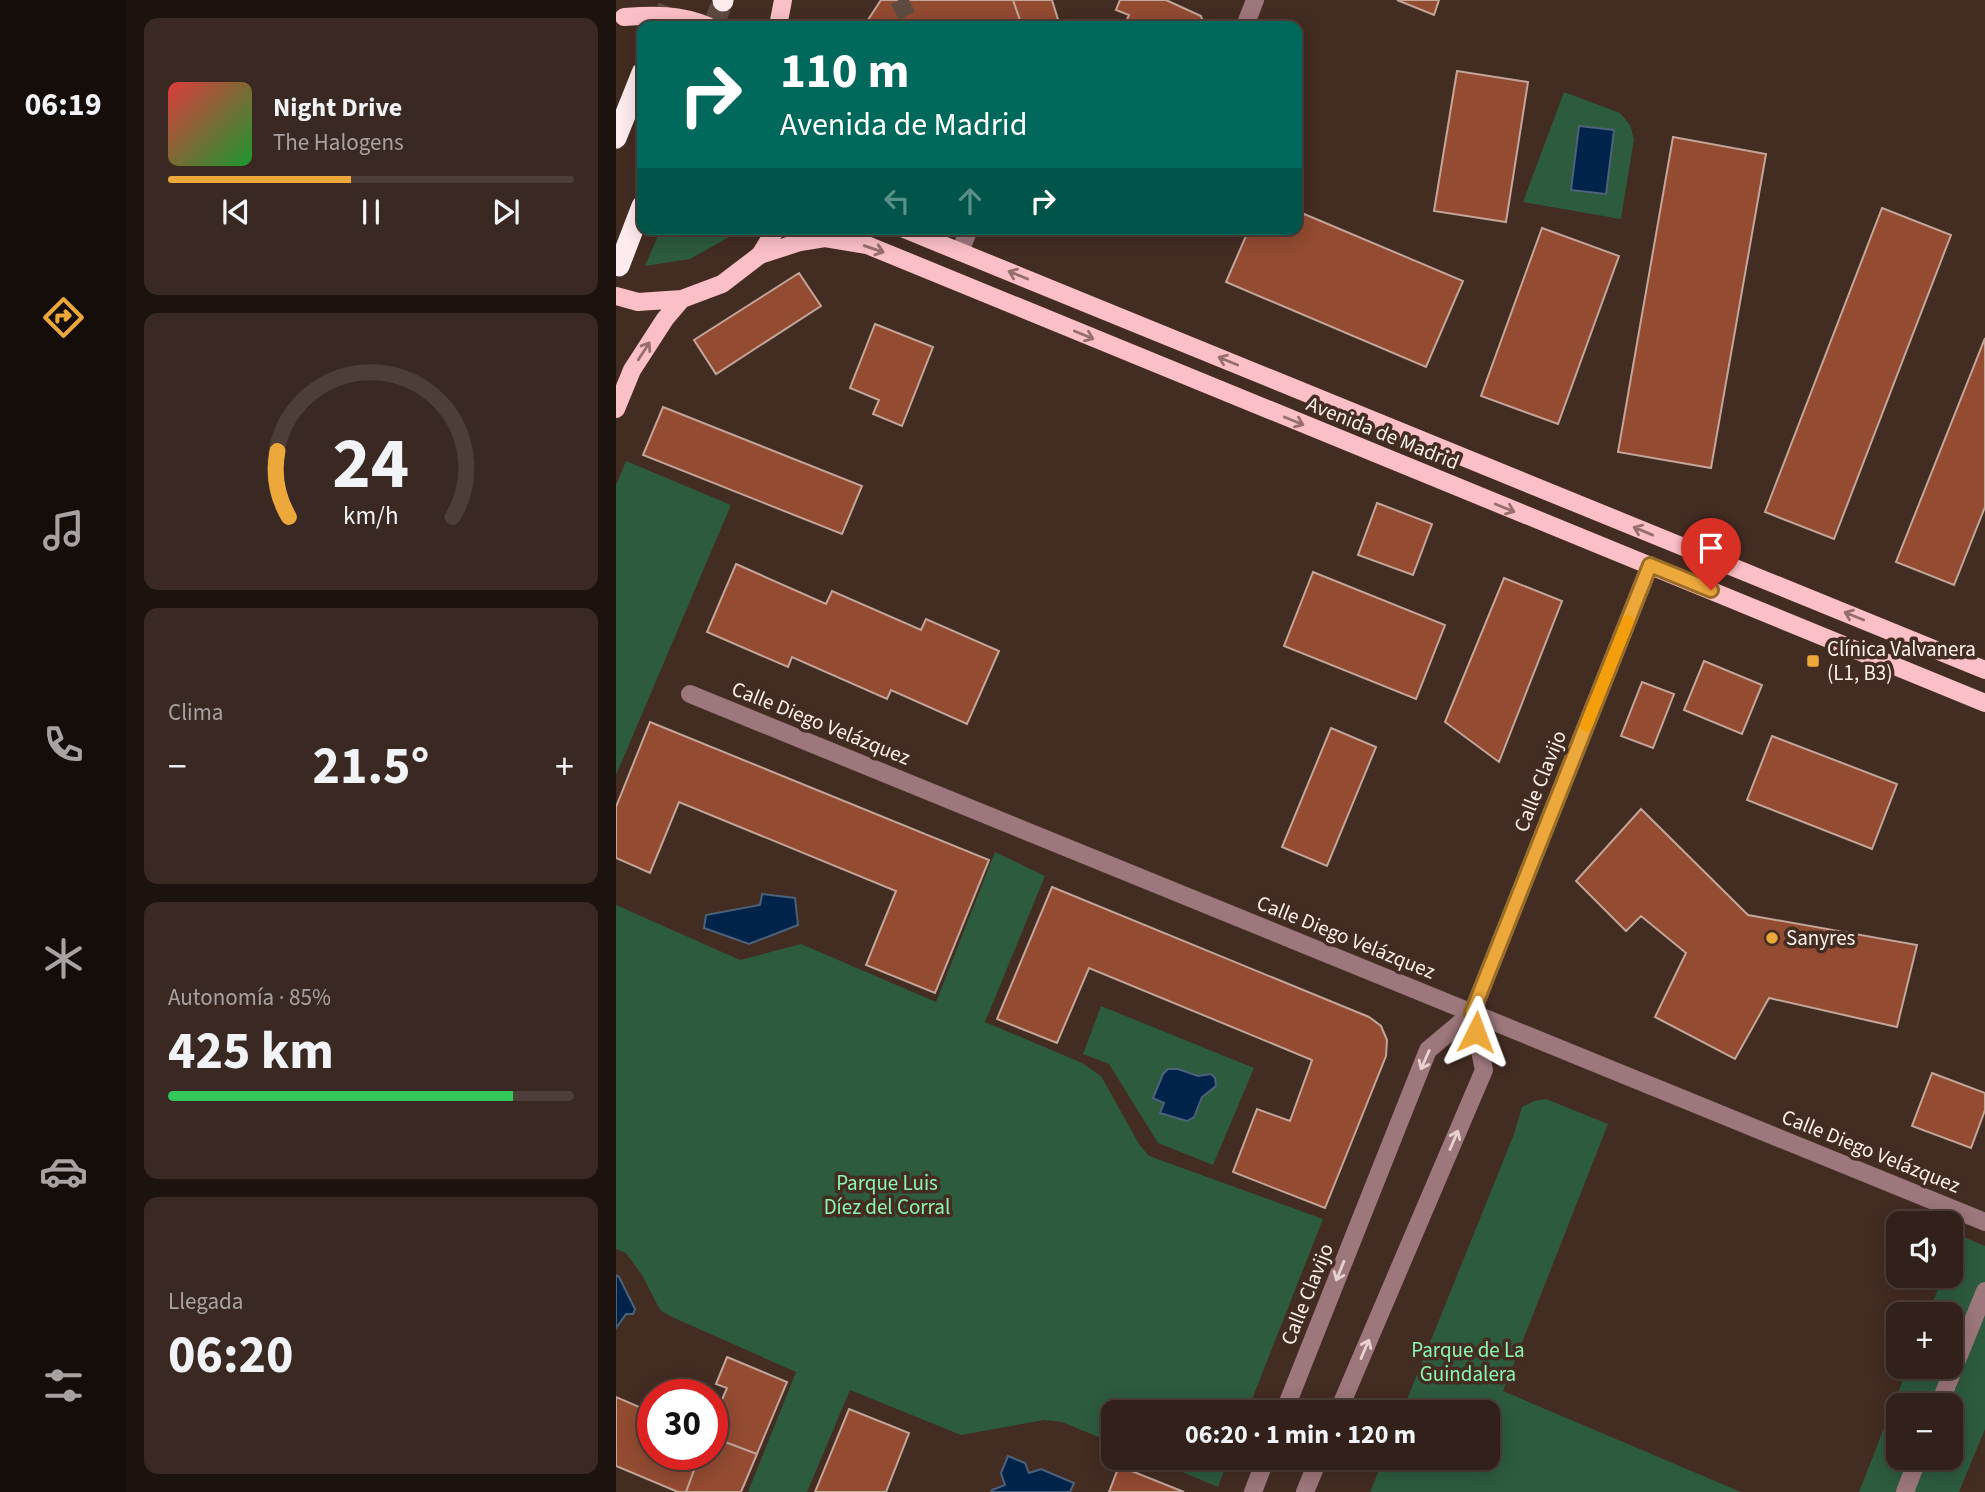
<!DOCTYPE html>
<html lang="es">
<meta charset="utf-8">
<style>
:root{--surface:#32211a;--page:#3a2923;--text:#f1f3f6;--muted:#a8a3a2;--line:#4d3e39;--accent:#eda83b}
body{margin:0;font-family:"Source Sans 3",sans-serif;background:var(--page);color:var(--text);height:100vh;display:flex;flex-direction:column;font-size:26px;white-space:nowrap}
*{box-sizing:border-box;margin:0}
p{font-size:23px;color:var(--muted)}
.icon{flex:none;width:38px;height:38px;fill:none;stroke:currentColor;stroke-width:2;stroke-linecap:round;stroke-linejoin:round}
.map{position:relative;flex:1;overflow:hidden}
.drawer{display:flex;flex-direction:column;gap:18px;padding:18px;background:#1c120e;width:490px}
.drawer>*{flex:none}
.hud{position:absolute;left:21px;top:21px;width:665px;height:214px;border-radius:14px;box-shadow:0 4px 18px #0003,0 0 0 2px var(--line);background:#00695c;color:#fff;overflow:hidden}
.controls{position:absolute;left:1270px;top:1211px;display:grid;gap:14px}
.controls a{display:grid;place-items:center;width:77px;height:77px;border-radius:14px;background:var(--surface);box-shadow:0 4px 18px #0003,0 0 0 2px var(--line);font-size:35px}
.speed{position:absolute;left:21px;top:1379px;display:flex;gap:14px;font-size:35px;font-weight:700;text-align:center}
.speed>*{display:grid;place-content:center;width:91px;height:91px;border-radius:50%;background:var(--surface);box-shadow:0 4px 18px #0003,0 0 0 2px var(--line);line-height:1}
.speed .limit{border:10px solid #d22;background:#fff;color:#111}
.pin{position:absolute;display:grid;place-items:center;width:60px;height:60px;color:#fff;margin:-72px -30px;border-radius:50% 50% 50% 0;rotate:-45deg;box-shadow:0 0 7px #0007}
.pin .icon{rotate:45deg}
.me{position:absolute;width:77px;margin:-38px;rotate:3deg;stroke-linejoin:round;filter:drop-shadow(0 0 5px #0008)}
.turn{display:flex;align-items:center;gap:24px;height:147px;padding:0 28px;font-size:32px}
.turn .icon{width:91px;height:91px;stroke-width:2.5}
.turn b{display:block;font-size:49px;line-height:60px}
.lanes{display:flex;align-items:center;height:66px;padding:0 28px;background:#0003;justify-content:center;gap:35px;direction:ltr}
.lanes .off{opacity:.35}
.big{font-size:52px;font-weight:700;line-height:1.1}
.drawer .card{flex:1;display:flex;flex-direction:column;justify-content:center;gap:10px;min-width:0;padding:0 24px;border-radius:14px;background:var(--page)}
.drawer .dial{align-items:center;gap:0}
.dial svg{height:182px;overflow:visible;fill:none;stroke:var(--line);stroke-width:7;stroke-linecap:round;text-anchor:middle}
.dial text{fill:var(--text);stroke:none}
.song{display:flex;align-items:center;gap:21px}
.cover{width:84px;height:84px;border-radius:10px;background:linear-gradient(135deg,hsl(0 70% 55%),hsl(130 70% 35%))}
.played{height:7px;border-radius:4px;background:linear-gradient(90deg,var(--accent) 45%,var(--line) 45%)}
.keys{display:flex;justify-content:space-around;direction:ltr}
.heat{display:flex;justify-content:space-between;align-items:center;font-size:38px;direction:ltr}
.charge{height:10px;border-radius:5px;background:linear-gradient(90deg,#34c759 85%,var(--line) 0)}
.trip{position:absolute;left:485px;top:1400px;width:399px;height:70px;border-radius:14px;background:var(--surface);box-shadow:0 4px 18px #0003,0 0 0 2px var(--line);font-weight:700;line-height:70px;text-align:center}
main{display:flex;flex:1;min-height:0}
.tabs{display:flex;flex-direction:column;width:126px;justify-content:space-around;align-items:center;background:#140d0a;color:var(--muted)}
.tabs .icon{width:49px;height:49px}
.tabs .on{color:var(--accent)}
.tabs b{font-size:32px;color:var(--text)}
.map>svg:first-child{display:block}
</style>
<main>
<nav class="tabs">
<b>06:19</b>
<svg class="icon on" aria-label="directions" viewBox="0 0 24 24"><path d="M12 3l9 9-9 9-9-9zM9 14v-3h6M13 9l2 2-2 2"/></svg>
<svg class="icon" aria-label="music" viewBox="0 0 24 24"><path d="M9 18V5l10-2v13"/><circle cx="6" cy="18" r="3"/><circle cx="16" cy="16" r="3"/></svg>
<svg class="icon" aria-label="phone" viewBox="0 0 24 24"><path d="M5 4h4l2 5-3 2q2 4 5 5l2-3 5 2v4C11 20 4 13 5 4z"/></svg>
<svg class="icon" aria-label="climate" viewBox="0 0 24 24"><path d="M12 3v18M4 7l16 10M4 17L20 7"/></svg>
<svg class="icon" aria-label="car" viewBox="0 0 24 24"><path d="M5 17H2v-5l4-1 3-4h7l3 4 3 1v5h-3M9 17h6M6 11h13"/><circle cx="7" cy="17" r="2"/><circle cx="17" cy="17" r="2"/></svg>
<svg class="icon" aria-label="filters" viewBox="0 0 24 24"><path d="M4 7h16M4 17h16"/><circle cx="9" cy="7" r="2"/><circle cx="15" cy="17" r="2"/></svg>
</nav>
<section class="drawer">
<div class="card">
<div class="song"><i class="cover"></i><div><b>Night Drive</b><p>The Halogens</p></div></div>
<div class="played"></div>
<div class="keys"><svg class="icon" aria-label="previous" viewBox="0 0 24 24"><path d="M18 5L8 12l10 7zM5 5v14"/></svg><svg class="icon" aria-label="pause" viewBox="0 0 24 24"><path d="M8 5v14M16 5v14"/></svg><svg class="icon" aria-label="next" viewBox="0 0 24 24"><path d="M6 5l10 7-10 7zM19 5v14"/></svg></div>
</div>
<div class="card dial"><svg viewBox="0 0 100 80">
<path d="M14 69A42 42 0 1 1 86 69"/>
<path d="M14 69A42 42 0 0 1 9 40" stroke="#eda83b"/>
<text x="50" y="56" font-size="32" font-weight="700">24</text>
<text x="50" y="72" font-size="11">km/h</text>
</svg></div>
<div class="card"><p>Clima</p>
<div class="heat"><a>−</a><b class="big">21.5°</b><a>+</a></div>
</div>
<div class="card"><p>Autonomía · 85%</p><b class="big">425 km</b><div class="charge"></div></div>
<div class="card"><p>Llegada</p><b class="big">06:20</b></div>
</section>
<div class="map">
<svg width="1369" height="1492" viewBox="0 0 1369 1492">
<rect width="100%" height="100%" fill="#432c22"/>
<!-- green -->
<path fill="#2d5b3e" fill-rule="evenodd" d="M948,92L1004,113L1014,125L1018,139L1005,219L907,202Z
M45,229H119L113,237L74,259L29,266Z
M10,461L115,505L0,775V485Z
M379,852L429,876L369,1022L466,1063L485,1076L523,1144L533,1156L707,1219L631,1412H497V1443L446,1422L428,1420L345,1435L234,1390L191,1492H132L180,1372L56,1317L44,1310L26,1275L10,1253L0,1249V905L124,960L185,944L320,1002Z
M485,1006L638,1068L597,1165L542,1143L493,1064L467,1054Z
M930,1099L992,1124L887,1391L1125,1492H754L768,1458H872V1412H786L898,1134L906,1107L918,1101Z
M1343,1235L1369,1246V1429L1343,1492H1243L1292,1367H1335V1314H1312L1327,1276H1335V1255ZM1283,1405H1335V1458H1283Z
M533,1458H613L602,1487Z"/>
<!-- water -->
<path fill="#002349" stroke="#4c617a" stroke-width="2" d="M963,126L998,130L990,194L955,190Z
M146,894L179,898L182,925L133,944L88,928L90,915L144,905Z
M552,1069H562L582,1076L595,1074L599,1078L600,1086L586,1097L578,1117L571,1121L544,1113L548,1103L537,1098L547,1074Z
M0,1275L3,1277L19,1309L17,1314H10L0,1328Z
M392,1456L409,1463L413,1473L425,1469L458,1483L454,1492H375L376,1490L389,1485L385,1473Z"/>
<!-- building -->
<path fill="#934b32" stroke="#c3a59a" stroke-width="2" d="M265,0H397L406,26H248Z
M397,0H436L444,26H406Z
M504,0H550L585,16L588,26H508L513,15L500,10Z
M781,0H823L818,15Z
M841,71L912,82L890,222L818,211Z
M1057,137L1150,154L1095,468L1002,452Z
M1266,208L1335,235L1218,539L1149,512Z
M681,211L847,281L810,367L610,282L633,229H681Z
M926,228L1003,256L942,424L865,396Z
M183,273L205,306L100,374L78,340Z
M259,324L317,347L286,426L257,414L263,400L234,388Z
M1369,338V507L1338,585L1280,562Z
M47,407L246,486L226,534L27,455Z
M761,503L816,524L797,575L742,555Z
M120,564L210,604L216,591L305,630L310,619L383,651L351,724L275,690L271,699L176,657L172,667L91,632Z
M697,572L829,625L800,699L668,646Z
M888,578L946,601L883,762L829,722Z
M1088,661L1146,685L1126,734L1068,710Z
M1026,682L1058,694L1037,748L1005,736Z
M34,722L373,860L319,993L250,965L280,891L63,802L34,873L0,858V807Z
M715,728L760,747L711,866L666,847Z
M1156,736L1281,784L1256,849L1131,800Z
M1025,809L1132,915L1301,945L1281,1027L1153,998L1119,1059L1039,1017L1070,953L1025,916L1010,931L960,881Z
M436,887L753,1017L765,1026L771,1040L770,1056L709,1208L617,1172L641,1109L674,1121L696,1060L473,968L441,1043L381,1019Z
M1316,1073L1369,1093V1110L1355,1148L1296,1126Z
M111,1357L171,1382L125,1492H62L0,1466V1397L37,1413V1454H96V1423L111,1388L100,1384Z
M233,1409L293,1433L270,1492H199Z
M96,1437L141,1454L125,1492H70L84,1454H96Z
M503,1466L568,1492H493Z"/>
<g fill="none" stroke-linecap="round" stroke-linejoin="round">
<!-- minor-tunnel -->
<path stroke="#5f4a40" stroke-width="18" stroke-dasharray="18 9" stroke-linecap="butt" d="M283,0L296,26"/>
<!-- highway-tunnel -->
<path stroke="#5f4a40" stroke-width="21" stroke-dasharray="21 10" stroke-linecap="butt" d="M45,26L55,0
M97,26L107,1"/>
<!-- minor -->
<path stroke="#9c777c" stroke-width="18" d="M629,26L639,0
M344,252L353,229
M74,694L1369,1222
M1323,1405L1369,1291
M668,1412L812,1050L856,1013L1034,565
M722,1412L868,1070L856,1013
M637,1492L650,1458
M689,1492L703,1458
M1289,1492L1302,1458"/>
<!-- major -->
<path stroke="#fbbfc7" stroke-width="18" d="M162,26L167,0
M288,229L1369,670
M144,255L184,242L209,238L251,245L1369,703
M0,296L22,302L66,299L106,284L144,255L160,229
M0,409L16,370L49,319L66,299"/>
<!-- highway -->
<path stroke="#feebed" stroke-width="21" d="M107,1V0
M0,138L26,73
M3,266L26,206"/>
<!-- major-bridge -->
<path stroke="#fbbfc7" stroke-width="18" d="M8,17C38,15 63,14 92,26"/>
</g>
<!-- one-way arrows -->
<defs><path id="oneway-shaft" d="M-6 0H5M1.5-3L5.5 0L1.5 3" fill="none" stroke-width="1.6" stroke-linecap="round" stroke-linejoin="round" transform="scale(1.75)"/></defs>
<g stroke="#966e6c">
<use href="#oneway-shaft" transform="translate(258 249) rotate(19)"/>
<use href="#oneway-shaft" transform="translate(402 275) rotate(-158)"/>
<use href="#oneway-shaft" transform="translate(468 335) rotate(22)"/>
<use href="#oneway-shaft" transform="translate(28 351) rotate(-57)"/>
<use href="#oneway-shaft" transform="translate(612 361) rotate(-158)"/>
<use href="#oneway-shaft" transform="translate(678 421) rotate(22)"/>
<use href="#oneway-shaft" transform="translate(889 508) rotate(22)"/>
<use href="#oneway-shaft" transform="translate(1027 531) rotate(-157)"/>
<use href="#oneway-shaft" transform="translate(1238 616) rotate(-158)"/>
</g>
<g stroke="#e6d2d0">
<use href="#oneway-shaft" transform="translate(809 1060) rotate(114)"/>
<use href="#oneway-shaft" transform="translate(838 1140) rotate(-67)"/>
<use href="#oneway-shaft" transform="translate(724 1271) rotate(112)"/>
<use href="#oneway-shaft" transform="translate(749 1349) rotate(-67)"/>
</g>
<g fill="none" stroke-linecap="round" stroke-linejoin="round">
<!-- route casing -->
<g stroke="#9a6d26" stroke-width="18">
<path id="route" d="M860,1032L856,1013L1034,565L1095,590"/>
</g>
<!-- route -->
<use href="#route" stroke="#eda83b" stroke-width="12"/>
<!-- slow -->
<path stroke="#f59e0b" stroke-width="12" d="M970,726L1012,621"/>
</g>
<!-- markers -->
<g fill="#eda83b" stroke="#432c22" stroke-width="2.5">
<rect x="1190" y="654" width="14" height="14" rx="3.5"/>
<circle cx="1156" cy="938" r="7"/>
</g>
<g text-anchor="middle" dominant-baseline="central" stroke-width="7" stroke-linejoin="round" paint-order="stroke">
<!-- street labels -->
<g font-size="21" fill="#fef1ec" stroke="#432c22">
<text transform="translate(767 433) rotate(22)">Avenida de Madrid</text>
<text transform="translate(205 723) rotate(22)">Calle Diego Velázquez</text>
<text transform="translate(924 781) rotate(-68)">Calle Clavijo</text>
<text transform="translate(730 937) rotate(22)">Calle Diego Velázquez</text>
<text transform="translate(1255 1151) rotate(22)">Calle Diego Velázquez</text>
<text transform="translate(691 1294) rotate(-68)">Calle Clavijo</text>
</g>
<!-- poi labels -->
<g font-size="21" fill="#fef1ec" stroke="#432c22" text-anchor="start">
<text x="1211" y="649">Clínica Valvanera<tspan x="1211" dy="24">(L1, B3)</tspan></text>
<text x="1170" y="938">Sanyres</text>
</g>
<!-- park labels -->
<g font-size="21" fill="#8df4b1" stroke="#432c22">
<text x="271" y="1183">Parque Luis<tspan x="271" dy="24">Díez del Corral</tspan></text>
<text x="852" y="1350">Parque de La<tspan x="852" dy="24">Guindalera</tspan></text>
</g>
</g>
</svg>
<div class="controls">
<a><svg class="icon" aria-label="sound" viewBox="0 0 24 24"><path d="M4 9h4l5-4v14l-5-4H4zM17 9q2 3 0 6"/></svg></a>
<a>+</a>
<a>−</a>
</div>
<div class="speed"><div class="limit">30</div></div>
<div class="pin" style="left:1095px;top:590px;background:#d93025"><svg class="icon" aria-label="arrive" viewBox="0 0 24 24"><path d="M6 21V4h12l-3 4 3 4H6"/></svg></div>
<svg class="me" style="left:860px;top:1032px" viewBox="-20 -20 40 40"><path d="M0-17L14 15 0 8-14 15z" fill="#eda83b" stroke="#fff" stroke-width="4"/></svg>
<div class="trip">06:20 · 1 min · 120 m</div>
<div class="hud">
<div class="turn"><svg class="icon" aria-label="right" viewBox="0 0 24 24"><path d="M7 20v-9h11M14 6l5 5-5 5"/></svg><div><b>110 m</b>Avenida de Madrid</div></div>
<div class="lanes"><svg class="icon off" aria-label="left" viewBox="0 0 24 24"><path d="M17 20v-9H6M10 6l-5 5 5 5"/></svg><svg class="icon off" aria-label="ahead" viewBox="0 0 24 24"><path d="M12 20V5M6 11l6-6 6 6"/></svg><svg class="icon" aria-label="right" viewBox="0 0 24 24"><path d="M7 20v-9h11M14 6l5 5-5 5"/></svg></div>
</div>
</div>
</main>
